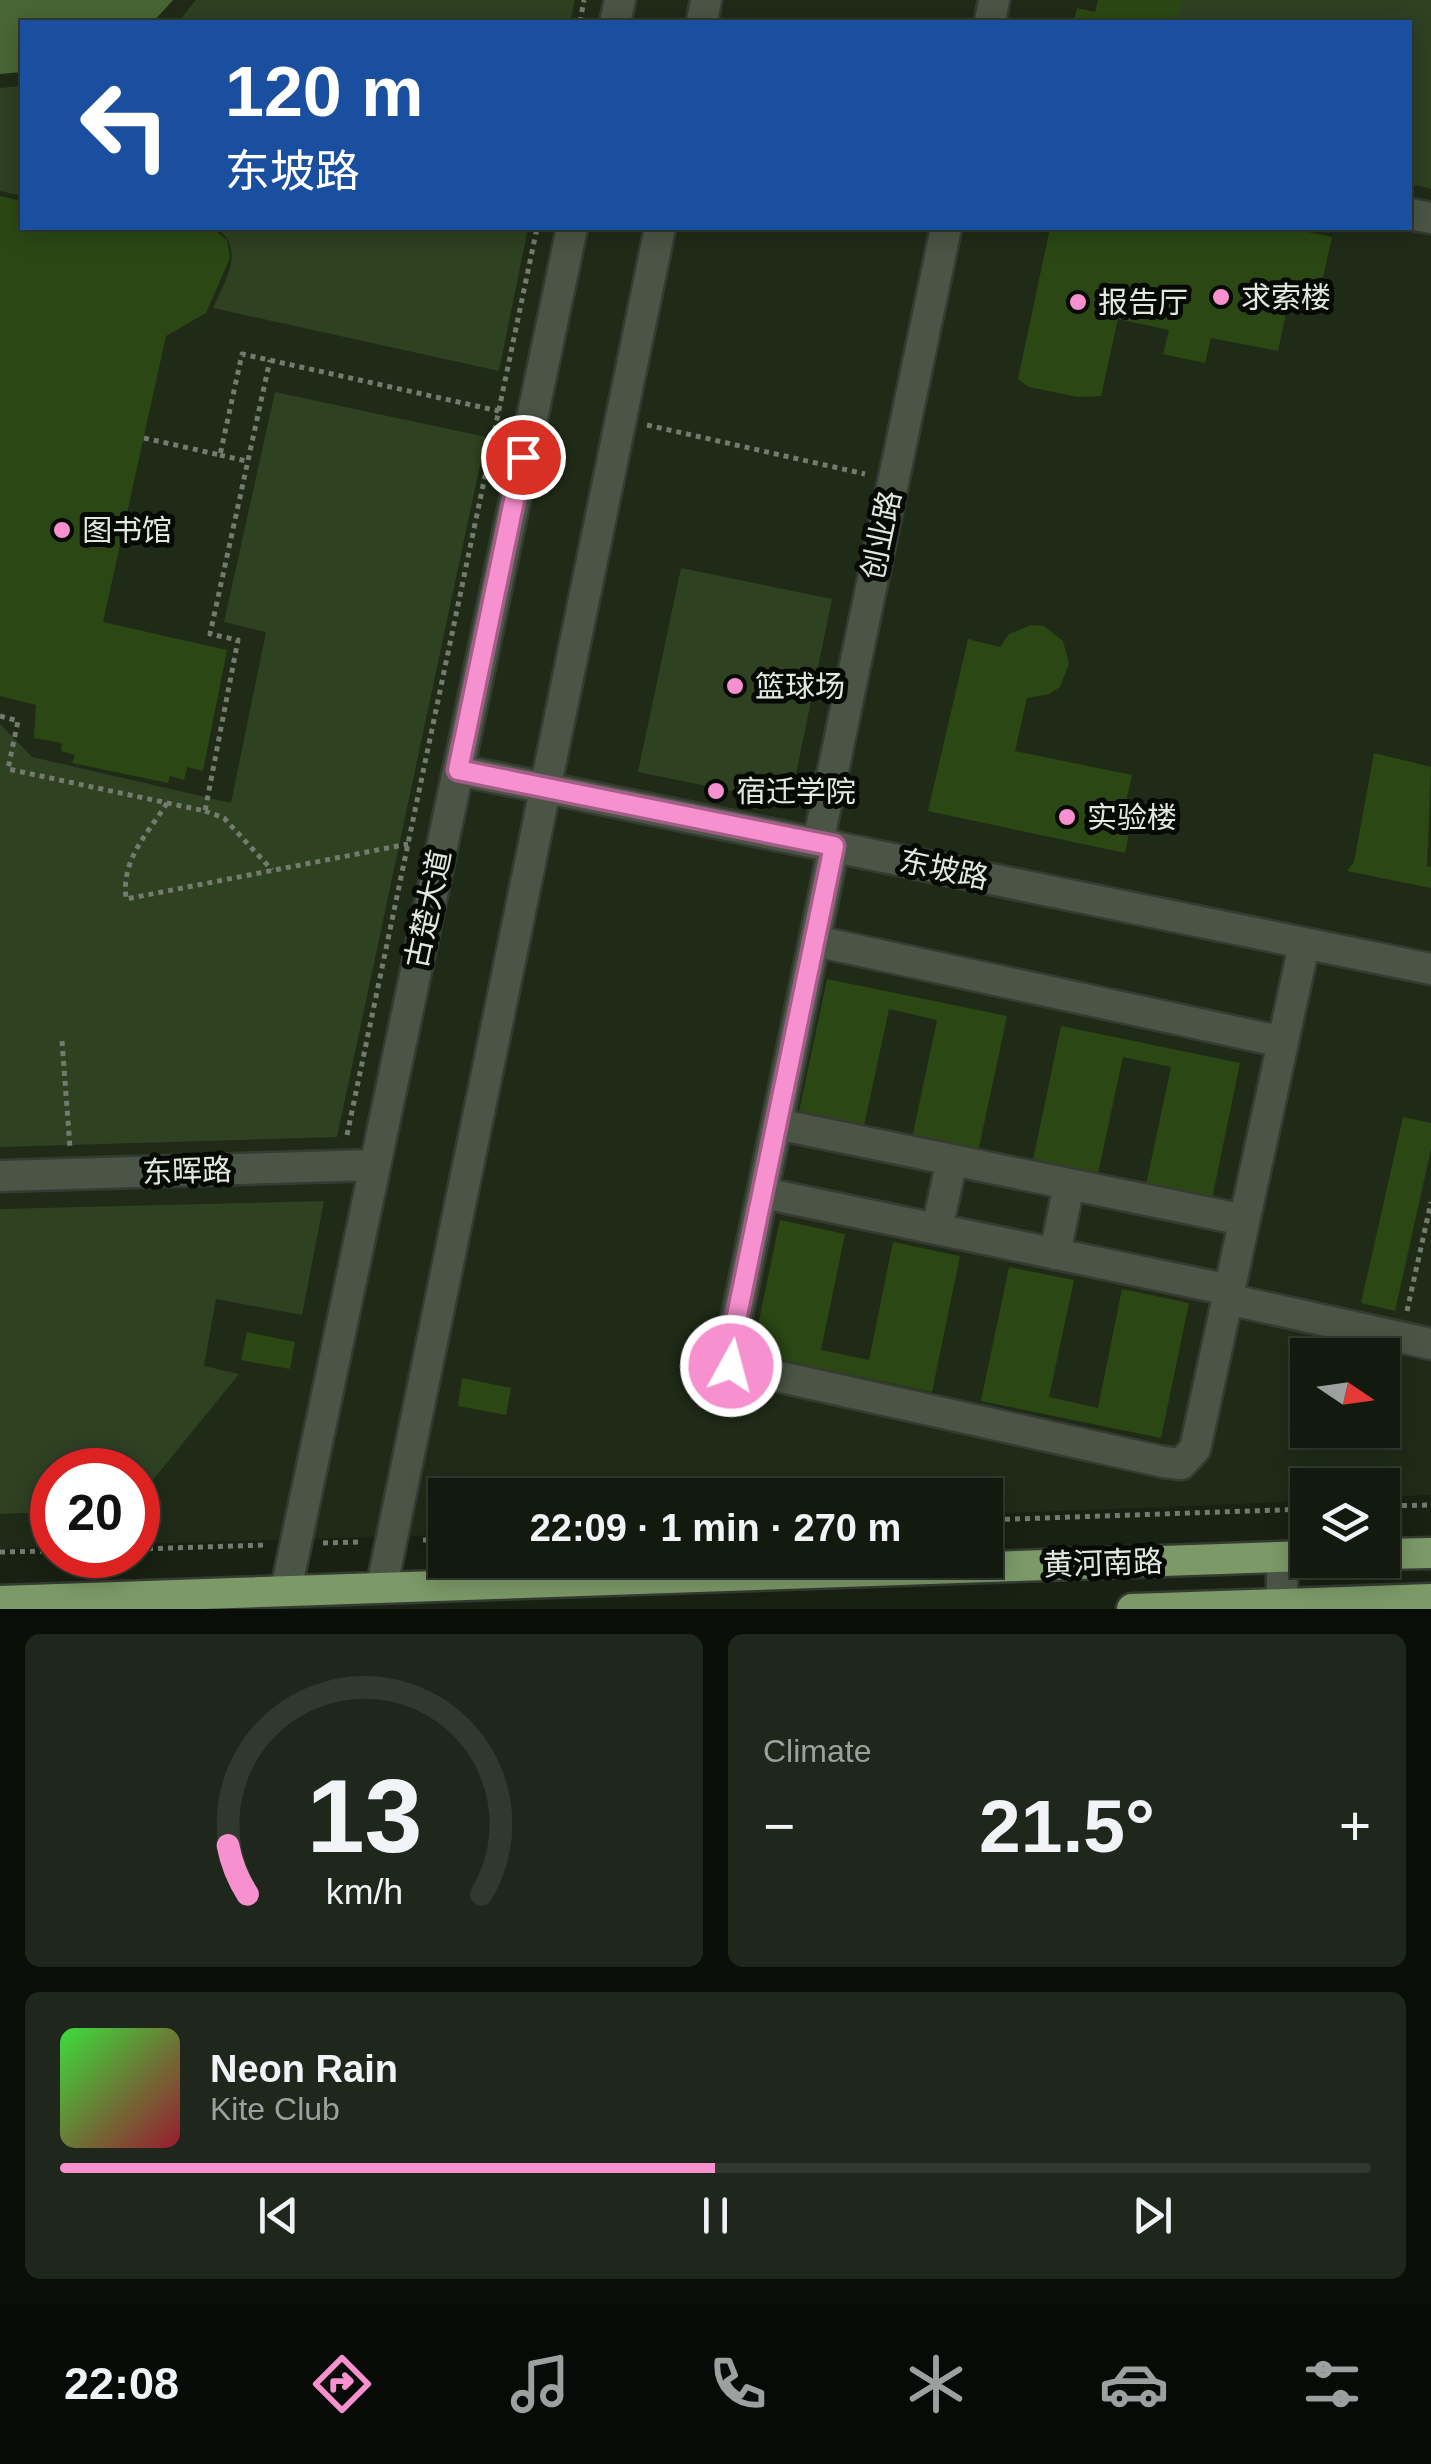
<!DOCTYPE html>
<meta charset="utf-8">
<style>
:root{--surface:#12190e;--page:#1f261c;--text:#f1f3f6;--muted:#9ca09e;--line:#31382e;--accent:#f790ce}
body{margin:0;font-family:Arial,"Noto Sans SC",sans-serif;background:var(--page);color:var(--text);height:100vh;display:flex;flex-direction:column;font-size:38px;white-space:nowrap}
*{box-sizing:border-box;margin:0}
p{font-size:32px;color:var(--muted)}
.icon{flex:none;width:55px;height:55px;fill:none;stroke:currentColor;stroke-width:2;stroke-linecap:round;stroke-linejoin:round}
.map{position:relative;height:1609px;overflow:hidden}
.details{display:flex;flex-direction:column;gap:25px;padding:25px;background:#0a0e08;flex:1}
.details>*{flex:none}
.hud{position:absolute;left:20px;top:20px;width:1392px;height:210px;border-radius:0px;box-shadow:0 5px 25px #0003,0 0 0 2px var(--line);background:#1a4fa0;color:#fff;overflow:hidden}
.needle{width:65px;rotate:103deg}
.buttons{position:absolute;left:1290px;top:1338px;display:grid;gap:20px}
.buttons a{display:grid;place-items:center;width:110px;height:110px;border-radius:0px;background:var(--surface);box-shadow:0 5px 25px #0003,0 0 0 2px var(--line);font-size:50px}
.speed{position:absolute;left:30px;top:1448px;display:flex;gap:20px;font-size:50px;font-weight:700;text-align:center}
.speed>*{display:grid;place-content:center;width:130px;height:130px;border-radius:50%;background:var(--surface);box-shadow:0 5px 25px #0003,0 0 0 2px var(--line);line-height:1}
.speed .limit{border:15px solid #d22;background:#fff;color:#111}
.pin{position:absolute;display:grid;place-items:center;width:85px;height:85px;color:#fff;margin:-42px;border:5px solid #fff;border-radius:50%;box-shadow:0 2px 10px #0007}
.me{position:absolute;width:110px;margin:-55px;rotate:7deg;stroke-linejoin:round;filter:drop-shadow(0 0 8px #0008)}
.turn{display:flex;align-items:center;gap:35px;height:210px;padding:0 40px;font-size:45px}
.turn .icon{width:130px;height:130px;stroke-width:2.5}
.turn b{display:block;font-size:70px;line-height:85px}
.big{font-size:75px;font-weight:700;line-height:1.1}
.details .widget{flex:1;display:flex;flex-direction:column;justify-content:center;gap:15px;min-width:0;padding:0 35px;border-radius:15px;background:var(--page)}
.details .dial{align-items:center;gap:0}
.dial svg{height:260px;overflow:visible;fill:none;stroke:var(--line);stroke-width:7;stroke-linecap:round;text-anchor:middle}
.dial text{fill:var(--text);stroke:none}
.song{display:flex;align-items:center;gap:30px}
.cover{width:120px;height:120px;border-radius:15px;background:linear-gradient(135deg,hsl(120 70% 55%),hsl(350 70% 35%))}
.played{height:10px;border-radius:5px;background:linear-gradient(90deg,var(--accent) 50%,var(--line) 50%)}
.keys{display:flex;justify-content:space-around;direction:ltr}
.heat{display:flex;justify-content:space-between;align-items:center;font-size:55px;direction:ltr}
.details .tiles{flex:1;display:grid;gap:25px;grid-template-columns:1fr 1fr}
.widget:last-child{grid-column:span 2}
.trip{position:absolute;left:428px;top:1478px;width:575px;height:100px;border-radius:0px;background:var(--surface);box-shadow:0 5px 25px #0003,0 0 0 2px var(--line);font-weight:700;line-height:100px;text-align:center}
.tab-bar{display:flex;height:160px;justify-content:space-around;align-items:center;background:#070a06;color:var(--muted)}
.tab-bar .icon{width:70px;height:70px}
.tab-bar .active{color:var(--accent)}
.tab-bar b{font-size:45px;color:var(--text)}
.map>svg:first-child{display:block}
</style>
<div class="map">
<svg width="1431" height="1609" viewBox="0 0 1431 1609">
<rect width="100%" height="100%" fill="#182112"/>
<!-- built -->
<path fill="#1f2b17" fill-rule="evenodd" d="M0,0H1431V1495L1383,1497L1382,1485H1308L1307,1501L985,1514V1495H445V1535L138,1544V1470H52V1547L0,1549ZM22,22H1410V228H22ZM1308,1355H1382V1430H1308Z"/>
<!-- green -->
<path fill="#2e4121" d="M196,0H575L570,22H178Z
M1099,0H1431V189L1410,184V22H1094Z
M22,86V196L0,191V88Z
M217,228H528L499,371L213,308C225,281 246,250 217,228Z
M275,392L486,437L337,1137L0,1147V724L32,757L231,803L266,632L224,622Z
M681,568L832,599L790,803L638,772Z
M324,1201L302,1315L216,1299L204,1366L239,1374L140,1496L138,1498V1470H52V1512L0,1514V1209Z"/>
<!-- water -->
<path fill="#486734" d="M0,0H173L153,22H22V72L0,74Z"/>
<!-- building -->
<path fill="#2b4814" d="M1098,0H1182L1177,22H1074L1077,8L1095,12Z
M0,196L22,201V228H212L227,240L230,258L206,313L166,336L103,622L227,650L203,771L187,767L184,780L170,776L168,783L72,763L75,755L61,751L62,743L34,738L36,705L0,696Z
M1050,228H1290L1332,237L1315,313L1287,308L1278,351L1211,338L1205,363L1163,354L1169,330L1118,319L1101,396L1078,397L1029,387L1018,379Z
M1031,625L1044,626L1063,641L1069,664L1060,687L1049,694L1027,698L1015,751L1132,775L1125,806L1134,807L1125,853L928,811L968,639L1000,647L1009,634Z
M1374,753L1431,767L1427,866L1431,867V888L1347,871L1354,862Z
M827,979L1007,1016L978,1152L912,1138L937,1020L889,1009L864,1126L799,1112Z
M1061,1026L1240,1063L1212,1199L1146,1185L1171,1067L1123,1057L1098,1173L1033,1160Z
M1403,1117L1431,1123V1149L1395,1311L1361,1303Z
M780,1220L845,1234L821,1350L869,1360L893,1242L960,1256L932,1392L752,1354Z
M1009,1267L1074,1280L1049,1397L1098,1408L1122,1289L1189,1303L1161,1438L981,1401Z
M247,1332L295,1342L290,1369L241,1360Z
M462,1378L511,1388L506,1415L458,1406Z"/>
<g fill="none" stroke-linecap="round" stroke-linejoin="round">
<!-- minor casing -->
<g stroke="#353b32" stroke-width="35">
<path id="minor" d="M615,22L620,0
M702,22L706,0
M990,22L994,0
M1410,214L1431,218
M458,770L1431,969
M818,843L946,228
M834,846L729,1354L731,1366L1164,1462L1181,1464L1195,1449L1304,945
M815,941L1283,1042
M777,1124L1244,1220
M0,1176L374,1165
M763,1193L1230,1290
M937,1229L952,1160
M1055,1254L1069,1184
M1227,1299L1431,1344
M1282,1557V1609
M382,1586L660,228
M286,1590L572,228"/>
</g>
<!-- major casing -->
<g stroke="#353b32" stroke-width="35">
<path id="major" d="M1382,1554L1431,1553
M0,1601L1308,1556
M1132,1609L1431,1599"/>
</g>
<!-- path -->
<path stroke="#737b6e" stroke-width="5" stroke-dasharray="5 5" stroke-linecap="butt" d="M580,22L584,0
M647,425L865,474
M144,438L220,455L242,354L499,411
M220,455L246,461
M0,716L18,721L8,769L205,811L238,640L210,634L270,360
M167,803C147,835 121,859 126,899L408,844
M205,811L224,818L272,870
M62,1041L70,1148
M347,1135L537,228
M1407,1311L1431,1202
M1382,1506L1431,1505
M985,1520L1308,1509
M423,1540H445
M323,1543L362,1542
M138,1549L267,1545
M0,1552L52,1551"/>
<!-- minor -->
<use href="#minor" stroke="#4b5545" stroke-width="30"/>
<!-- major -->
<use href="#major" stroke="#7c9a68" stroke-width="30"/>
</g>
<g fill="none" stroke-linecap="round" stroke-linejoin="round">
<!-- route casing -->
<g stroke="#a15e86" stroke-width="25">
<path id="route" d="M523,457L458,770L834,846L729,1354L731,1366"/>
</g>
<!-- route -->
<use href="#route" stroke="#f790ce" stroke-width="18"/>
</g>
<!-- markers -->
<g fill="#f790ce" stroke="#060904" stroke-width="4">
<circle cx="1221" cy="297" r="10"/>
<circle cx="1078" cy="302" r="10"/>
<circle cx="62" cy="530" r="10"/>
<circle cx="735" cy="686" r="10"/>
<circle cx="716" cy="791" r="10"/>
<circle cx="1067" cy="817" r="10"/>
</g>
<g text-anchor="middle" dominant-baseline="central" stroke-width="10" stroke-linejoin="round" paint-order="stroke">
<!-- poi labels -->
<g font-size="30" fill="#e1e8de" stroke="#060904" text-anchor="start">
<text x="1241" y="297">求索楼</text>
<text x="1098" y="302">报告厅</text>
<text x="82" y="530">图书馆</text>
<text x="755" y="686">篮球场</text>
<text x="736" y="791">宿迁学院</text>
<text x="1087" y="817">实验楼</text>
</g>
<!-- street labels -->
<g font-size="30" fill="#e1e8de" stroke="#060904">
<text transform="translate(881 535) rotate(-78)">创业路</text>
<text transform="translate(944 869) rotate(12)">东坡路</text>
<text transform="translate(428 909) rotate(-78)">古楚大道</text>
<text transform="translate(187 1171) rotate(-2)">东晖路</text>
<text transform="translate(1103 1563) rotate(-2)">黄河南路</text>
</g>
</g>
</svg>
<div class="buttons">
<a><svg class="needle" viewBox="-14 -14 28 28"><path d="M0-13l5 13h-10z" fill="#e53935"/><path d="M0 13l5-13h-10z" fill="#9ca09e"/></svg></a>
<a><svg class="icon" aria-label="layers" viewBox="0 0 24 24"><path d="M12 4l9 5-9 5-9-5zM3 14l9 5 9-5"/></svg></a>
</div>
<div class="speed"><div class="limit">20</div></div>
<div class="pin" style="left:523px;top:457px;background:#d93025"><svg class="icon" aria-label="arrive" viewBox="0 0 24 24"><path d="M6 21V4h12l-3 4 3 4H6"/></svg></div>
<svg class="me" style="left:731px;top:1366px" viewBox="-20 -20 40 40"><circle r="17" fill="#f790ce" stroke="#fff" stroke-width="3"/><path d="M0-11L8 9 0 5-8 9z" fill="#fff"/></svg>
<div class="trip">22:09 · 1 min · 270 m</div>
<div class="hud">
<div class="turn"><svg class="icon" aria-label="left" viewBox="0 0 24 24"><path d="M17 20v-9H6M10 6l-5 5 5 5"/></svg><div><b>120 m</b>东坡路</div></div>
</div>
</div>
<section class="details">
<div class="tiles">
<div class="widget dial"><svg viewBox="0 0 100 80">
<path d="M14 69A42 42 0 1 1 86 69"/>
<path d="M14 69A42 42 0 0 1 8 54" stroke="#f790ce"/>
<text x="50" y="56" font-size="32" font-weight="700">13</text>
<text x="50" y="72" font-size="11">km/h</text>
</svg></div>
<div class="widget"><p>Climate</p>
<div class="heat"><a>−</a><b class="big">21.5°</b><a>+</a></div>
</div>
<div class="widget">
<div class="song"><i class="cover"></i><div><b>Neon Rain</b><p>Kite Club</p></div></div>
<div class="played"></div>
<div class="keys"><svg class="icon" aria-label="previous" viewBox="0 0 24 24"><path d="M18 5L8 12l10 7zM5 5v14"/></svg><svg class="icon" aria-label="pause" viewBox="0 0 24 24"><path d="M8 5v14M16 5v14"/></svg><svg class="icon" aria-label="next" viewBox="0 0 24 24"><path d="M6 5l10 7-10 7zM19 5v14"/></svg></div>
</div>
</div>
</section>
<nav class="tab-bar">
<b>22:08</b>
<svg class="icon active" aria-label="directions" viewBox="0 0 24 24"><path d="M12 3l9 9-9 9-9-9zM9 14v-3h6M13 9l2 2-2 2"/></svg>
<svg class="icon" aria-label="music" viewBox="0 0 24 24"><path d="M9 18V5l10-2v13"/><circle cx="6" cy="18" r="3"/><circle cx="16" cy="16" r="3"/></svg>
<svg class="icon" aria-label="phone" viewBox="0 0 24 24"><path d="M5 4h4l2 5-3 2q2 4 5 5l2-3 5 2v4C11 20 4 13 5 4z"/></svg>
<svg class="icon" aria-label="climate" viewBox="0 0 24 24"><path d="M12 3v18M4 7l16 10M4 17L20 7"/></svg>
<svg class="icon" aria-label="car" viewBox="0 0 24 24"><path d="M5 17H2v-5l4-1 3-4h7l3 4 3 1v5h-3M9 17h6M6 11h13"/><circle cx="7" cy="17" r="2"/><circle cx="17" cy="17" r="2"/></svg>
<svg class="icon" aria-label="filters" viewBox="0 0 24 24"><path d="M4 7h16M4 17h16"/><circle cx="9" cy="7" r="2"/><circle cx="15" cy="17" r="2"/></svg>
</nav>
